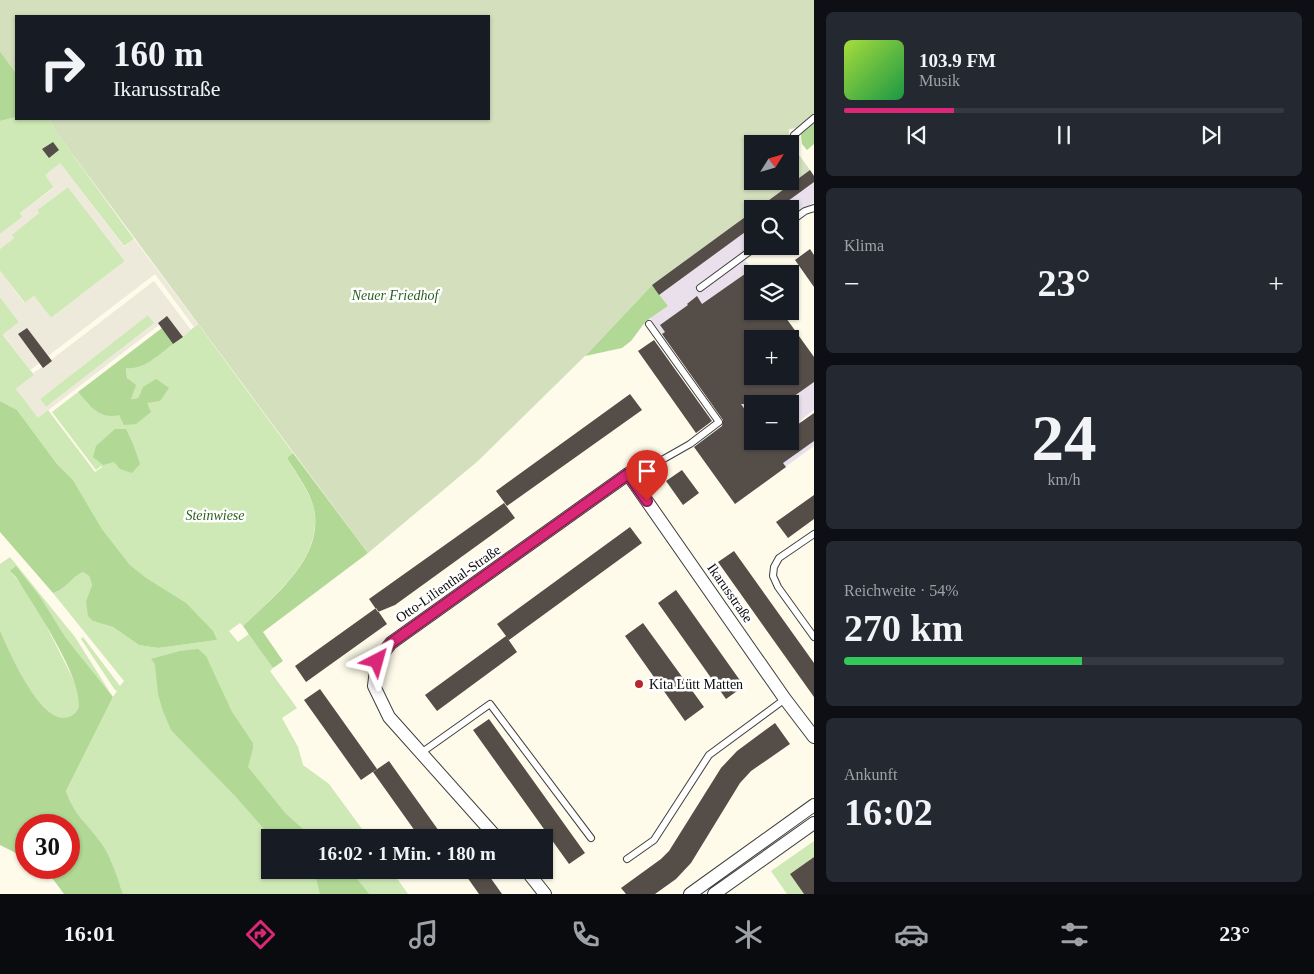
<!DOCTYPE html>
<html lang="de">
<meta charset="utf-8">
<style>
:root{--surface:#171b24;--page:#242831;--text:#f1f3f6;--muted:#9ea1a6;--line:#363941;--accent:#db2777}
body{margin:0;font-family:Georgia,serif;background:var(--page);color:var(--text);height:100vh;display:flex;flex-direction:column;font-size:19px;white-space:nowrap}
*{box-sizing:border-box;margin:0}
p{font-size:16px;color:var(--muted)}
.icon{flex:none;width:28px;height:28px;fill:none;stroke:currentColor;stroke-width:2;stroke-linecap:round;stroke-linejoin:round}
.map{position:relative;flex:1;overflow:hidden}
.details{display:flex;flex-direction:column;gap:12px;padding:12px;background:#0d0f14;width:500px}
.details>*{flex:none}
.top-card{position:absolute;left:15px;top:15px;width:475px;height:105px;border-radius:0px;box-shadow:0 1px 4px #0004;background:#171b24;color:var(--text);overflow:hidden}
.needle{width:32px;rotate:53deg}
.buttons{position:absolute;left:744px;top:135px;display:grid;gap:10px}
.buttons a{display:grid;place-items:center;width:55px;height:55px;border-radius:0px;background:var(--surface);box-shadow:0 1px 4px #0004;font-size:25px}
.speed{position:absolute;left:15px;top:814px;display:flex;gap:10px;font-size:25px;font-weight:700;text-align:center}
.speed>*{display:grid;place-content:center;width:65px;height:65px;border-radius:50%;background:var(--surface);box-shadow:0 1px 4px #0004;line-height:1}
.speed .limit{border:8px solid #d22;background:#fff;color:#111}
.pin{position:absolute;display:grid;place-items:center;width:42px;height:42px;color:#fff;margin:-51px -21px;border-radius:50% 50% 50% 0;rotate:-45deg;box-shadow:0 0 5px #0007}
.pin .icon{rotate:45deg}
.me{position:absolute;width:55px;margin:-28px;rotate:39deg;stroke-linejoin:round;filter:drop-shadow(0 0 4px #0008)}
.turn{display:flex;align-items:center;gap:18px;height:105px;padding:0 15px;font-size:22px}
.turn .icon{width:65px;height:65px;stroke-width:2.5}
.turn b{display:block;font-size:35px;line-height:42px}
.big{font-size:38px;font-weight:700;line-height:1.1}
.details .card{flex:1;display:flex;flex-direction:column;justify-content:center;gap:8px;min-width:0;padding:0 18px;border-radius:8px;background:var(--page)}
.details .dial{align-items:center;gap:0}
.dial b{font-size:65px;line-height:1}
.song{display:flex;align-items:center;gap:15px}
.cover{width:60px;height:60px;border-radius:8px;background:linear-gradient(135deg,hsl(80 70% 55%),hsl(140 70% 35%))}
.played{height:5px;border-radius:2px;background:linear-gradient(90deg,var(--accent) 25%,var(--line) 25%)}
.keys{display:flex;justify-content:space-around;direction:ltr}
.heat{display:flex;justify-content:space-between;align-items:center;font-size:28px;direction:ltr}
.charge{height:8px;border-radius:4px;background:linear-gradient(90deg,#34c759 54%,var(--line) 0)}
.trip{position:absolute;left:261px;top:829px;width:292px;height:50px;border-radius:0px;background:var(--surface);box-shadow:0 1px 4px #0004;font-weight:700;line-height:50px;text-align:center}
.tabs{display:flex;height:80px;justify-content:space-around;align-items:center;background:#090b0e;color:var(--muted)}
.tabs .icon{width:35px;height:35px}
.tabs .current{color:var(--accent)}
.tabs b{font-size:22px;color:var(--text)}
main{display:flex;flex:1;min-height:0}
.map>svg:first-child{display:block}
</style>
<main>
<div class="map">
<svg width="814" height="894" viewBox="0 0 814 894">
<rect width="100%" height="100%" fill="#fffbea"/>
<!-- industrial -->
<path fill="#eae0eb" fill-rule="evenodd" d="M810,170L814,176V202L790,219V209H757Z
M752,212V246L741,254L755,274H752V311H781L814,357V410L800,421L814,441V446L767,480L650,318L668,306L652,285ZM752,339H790V376H752ZM752,404H790V441H752Z"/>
<!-- green -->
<path fill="#cee8b6" d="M16,117V119H49L59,136L134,239L124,246L60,163L54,187L20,213L23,217L0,234V121Z
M68,187L125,261L51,318L34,296L25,303L0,271V249L14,238L11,235L39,213L37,210Z
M0,297L19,322L3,335L34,375L16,389L38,417L48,410L95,472L102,467L101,466L96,470L52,412L78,392L89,405L147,403L143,387L138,398L130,399L126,367L154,359L198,324L293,453L287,458C294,471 310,493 313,505C326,557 275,594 243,626L240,623L229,631L238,642L249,634L273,668L270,671L297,708L282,718L298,747L303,765L329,784L368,837L270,838V870H391L408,894H123L111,860L71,806L66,791L113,697L66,638L41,598L10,571C32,595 47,627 61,655C67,667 75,681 78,693C80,701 80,709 74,714C48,737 5,651 0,632C0,626 0,619 0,613C0,597 0,580 0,564L10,557L75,637L113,697L117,691L115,690L81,639L83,637L120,686L124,681L53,593C68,588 70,578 83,572L89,576L92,585L86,601L93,621L113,627L139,645L158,648L217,640L130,565L102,529L73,480L57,464L17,410L0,401Z
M148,315L155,323L46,407L40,399Z
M814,841V857L790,874L804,894H787L771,871Z"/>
<!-- forest -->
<path fill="#b1d895" d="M0,51L16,73V117L0,121Z
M814,123V144L807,150L802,144L801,134Z
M652,285L668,306L646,321L631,341L622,348L585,356Z
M162,328L173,344C160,354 144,370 126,368L127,378L136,385L131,399L138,398L143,387L156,379L169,388L160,401L147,403L151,412L136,424L124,425L119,415C100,420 89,405 78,392Z
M0,401L17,410L57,464L73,480L102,529L130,565L146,578L186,603L213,631L217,640L158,648L139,645L113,627L93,621L88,616L86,601L92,585L89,576L83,572C70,578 68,588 53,593L0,532Z
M115,429H126L133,444L140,464L132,473L120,469L114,462L103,465L93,457L96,446Z
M293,453L368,553L263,632L283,661L273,668L243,626C275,595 327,556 313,505C310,492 294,470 287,458Z
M16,566L41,598L66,638L113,697L66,791C74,816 87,823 101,843C112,858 117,877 123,894H64L47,871L41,868H69V825H26V858L0,845V631C9,651 42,730 71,716C75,714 79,709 79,704C79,672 34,606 16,577L10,571Z
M198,649L206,656L232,712L253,743V748L248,767L286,814L312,837H271L237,798L171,730L163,711L158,694L155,664L151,659L180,651Z
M306,870H350L369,894H320L316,878Z"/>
<!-- cemetery -->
<path fill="#d3dfbd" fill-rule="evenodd" d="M0,0H814V113L797,128L789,129V141L810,170L757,209H752V212L652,285L585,356L478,461L368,553L59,136L49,119H489V16H16V73L0,51ZM752,144H790V181H752Z"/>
<!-- plaza -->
<path fill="#ede9db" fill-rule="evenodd" d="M60,163L124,247L134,239L198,324L194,327L155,274L48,356L27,328L18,334L40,363L30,370L3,334L19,322L0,297V271L24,303L34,296L51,318L125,261L68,187L37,210L39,213L12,235L14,238L0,249V234L22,217L20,213L54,188L45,175Z
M154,281L191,330L183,337L167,317L159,325L38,418L16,389L34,375L33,373L52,361L51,360ZM148,315L154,323L46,407L40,399Z"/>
<!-- building -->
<path fill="#544d48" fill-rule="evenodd" d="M53,142L59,150L49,158L42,149Z
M810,170L814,176V182L777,209H757Z
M752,212V227L659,295L652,285Z
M810,249L814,255V287L795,260Z
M752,269V311H781L814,357V382L783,404H741L752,420V441H790V430L814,413V441L783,463L786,467L735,504L694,447L722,426L723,420L662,334L665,332L660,325L688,305L687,304L697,296L702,304ZM752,339H790V376H752Z
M167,316L183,337L173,344L158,323Z
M27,328L52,361L43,368L18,334Z
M654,340L712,421L696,433L638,351Z
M630,394L642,410L507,506L496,491Z
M682,470L699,493L683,505L666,481Z
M814,495V519L788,538L776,522Z
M504,503L515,518L395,605L378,612L369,599Z
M630,527L642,543L509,640L497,624Z
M734,551L814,663V697L718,562Z
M676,590L744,686L726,699L658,603Z
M376,608L387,624L306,682L295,666Z
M643,623L704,707L685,721L625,636Z
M506,636L517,652L437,711L425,695Z
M320,689L377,769L361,780L304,700Z
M489,719L585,853L569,864L473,730Z
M775,723L790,744L751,771L740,783L691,863L676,879L655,894H626L621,888L661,859L669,851L721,768L737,751Z
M389,761L401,778L444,838H420L373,772Z
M814,857V894H804L790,874Z
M462,870H485L502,894H479Z"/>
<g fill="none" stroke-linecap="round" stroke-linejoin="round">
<!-- lane casing -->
<g stroke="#3f3f3f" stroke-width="8">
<path id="lane" d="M794,135L814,118
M790,222L805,211L814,208
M700,288L757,246
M628,474L639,473L690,444L719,422L649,324
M814,534L779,558L774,567L773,576L778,587L814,637
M421,753L490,704L591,838
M627,859L654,840L709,755L785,699"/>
</g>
<!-- street casing -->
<g stroke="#3f3f3f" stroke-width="14">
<path id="street" d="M497,838L389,717L374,686L377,661L391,643L628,474L785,699L814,737
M526,870L545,894
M690,894L814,805
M714,894L814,823"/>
</g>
<!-- lane -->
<use href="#lane" stroke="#fff" stroke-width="6"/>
<!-- street -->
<use href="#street" stroke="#fff" stroke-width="12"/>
</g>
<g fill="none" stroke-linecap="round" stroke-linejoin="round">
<!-- route casing -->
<g stroke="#8e194d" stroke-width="12">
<path id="route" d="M377,661L391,643L628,474L647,501"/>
</g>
<!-- route -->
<use href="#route" stroke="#db2777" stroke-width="9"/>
</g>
<!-- markers -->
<circle fill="#b82729" stroke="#fff" stroke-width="2" cx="639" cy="684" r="5"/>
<g text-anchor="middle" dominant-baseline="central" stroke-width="5" stroke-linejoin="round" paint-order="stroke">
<!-- park labels -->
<g font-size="14" font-style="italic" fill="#29611e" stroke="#fff">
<text x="395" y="295">Neuer Friedhof</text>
<text x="215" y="515">Steinwiese</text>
</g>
<!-- street labels -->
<g font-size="14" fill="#0c0c0c" stroke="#fff">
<text transform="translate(448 584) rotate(-35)">Otto-Lilienthal-Straße</text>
<text transform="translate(730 593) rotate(55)">Ikarusstraße</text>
</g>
<!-- poi labels -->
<g font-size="14" fill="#0c0c0c" stroke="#fff" text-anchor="start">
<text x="649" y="684">Kita Lütt Matten</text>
</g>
</g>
</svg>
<div class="buttons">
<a><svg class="needle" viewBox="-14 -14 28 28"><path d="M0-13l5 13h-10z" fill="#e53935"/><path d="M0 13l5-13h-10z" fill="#9ea1a6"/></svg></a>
<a><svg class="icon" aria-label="search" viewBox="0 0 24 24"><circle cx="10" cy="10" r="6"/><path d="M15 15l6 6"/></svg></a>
<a><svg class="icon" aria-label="layers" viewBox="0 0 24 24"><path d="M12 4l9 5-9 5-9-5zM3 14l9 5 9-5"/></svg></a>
<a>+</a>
<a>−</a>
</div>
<div class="speed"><div class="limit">30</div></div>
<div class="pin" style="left:647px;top:501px;background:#d93025"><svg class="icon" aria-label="arrive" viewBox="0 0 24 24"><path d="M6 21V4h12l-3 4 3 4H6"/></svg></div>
<svg class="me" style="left:377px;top:661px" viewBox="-20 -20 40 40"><path d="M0-17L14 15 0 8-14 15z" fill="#db2777" stroke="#fff" stroke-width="4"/></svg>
<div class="trip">16:02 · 1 Min. · 180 m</div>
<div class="top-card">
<div class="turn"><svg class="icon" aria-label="right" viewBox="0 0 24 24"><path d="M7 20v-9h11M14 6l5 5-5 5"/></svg><div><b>160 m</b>Ikarusstraße</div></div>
</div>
</div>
<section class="details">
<div class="card">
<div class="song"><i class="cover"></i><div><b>103.9 FM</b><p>Musik</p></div></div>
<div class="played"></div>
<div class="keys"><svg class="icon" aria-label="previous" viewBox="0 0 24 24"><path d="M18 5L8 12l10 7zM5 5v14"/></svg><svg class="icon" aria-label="pause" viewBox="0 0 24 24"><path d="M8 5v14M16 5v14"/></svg><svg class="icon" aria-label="next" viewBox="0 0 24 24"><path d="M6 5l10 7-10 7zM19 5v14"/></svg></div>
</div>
<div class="card"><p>Klima</p>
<div class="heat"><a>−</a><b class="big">23°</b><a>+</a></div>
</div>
<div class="card dial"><b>24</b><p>km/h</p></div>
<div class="card"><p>Reichweite · 54%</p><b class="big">270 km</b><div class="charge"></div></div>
<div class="card"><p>Ankunft</p><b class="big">16:02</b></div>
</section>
</main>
<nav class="tabs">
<b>16:01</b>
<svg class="icon current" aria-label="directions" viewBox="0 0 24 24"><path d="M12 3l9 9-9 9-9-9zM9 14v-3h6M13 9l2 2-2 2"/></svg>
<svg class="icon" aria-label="music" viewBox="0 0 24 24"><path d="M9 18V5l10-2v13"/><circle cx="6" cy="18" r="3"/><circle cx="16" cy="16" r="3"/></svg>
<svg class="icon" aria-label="phone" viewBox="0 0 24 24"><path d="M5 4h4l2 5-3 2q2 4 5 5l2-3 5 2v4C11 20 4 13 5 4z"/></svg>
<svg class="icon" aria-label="climate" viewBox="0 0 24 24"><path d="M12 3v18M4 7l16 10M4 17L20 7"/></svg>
<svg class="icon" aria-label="car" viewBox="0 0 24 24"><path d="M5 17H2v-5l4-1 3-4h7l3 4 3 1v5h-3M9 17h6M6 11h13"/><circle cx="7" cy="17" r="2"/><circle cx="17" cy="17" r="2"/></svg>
<svg class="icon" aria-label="filters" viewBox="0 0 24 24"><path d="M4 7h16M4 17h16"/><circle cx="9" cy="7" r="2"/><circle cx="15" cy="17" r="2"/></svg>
<b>23°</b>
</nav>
